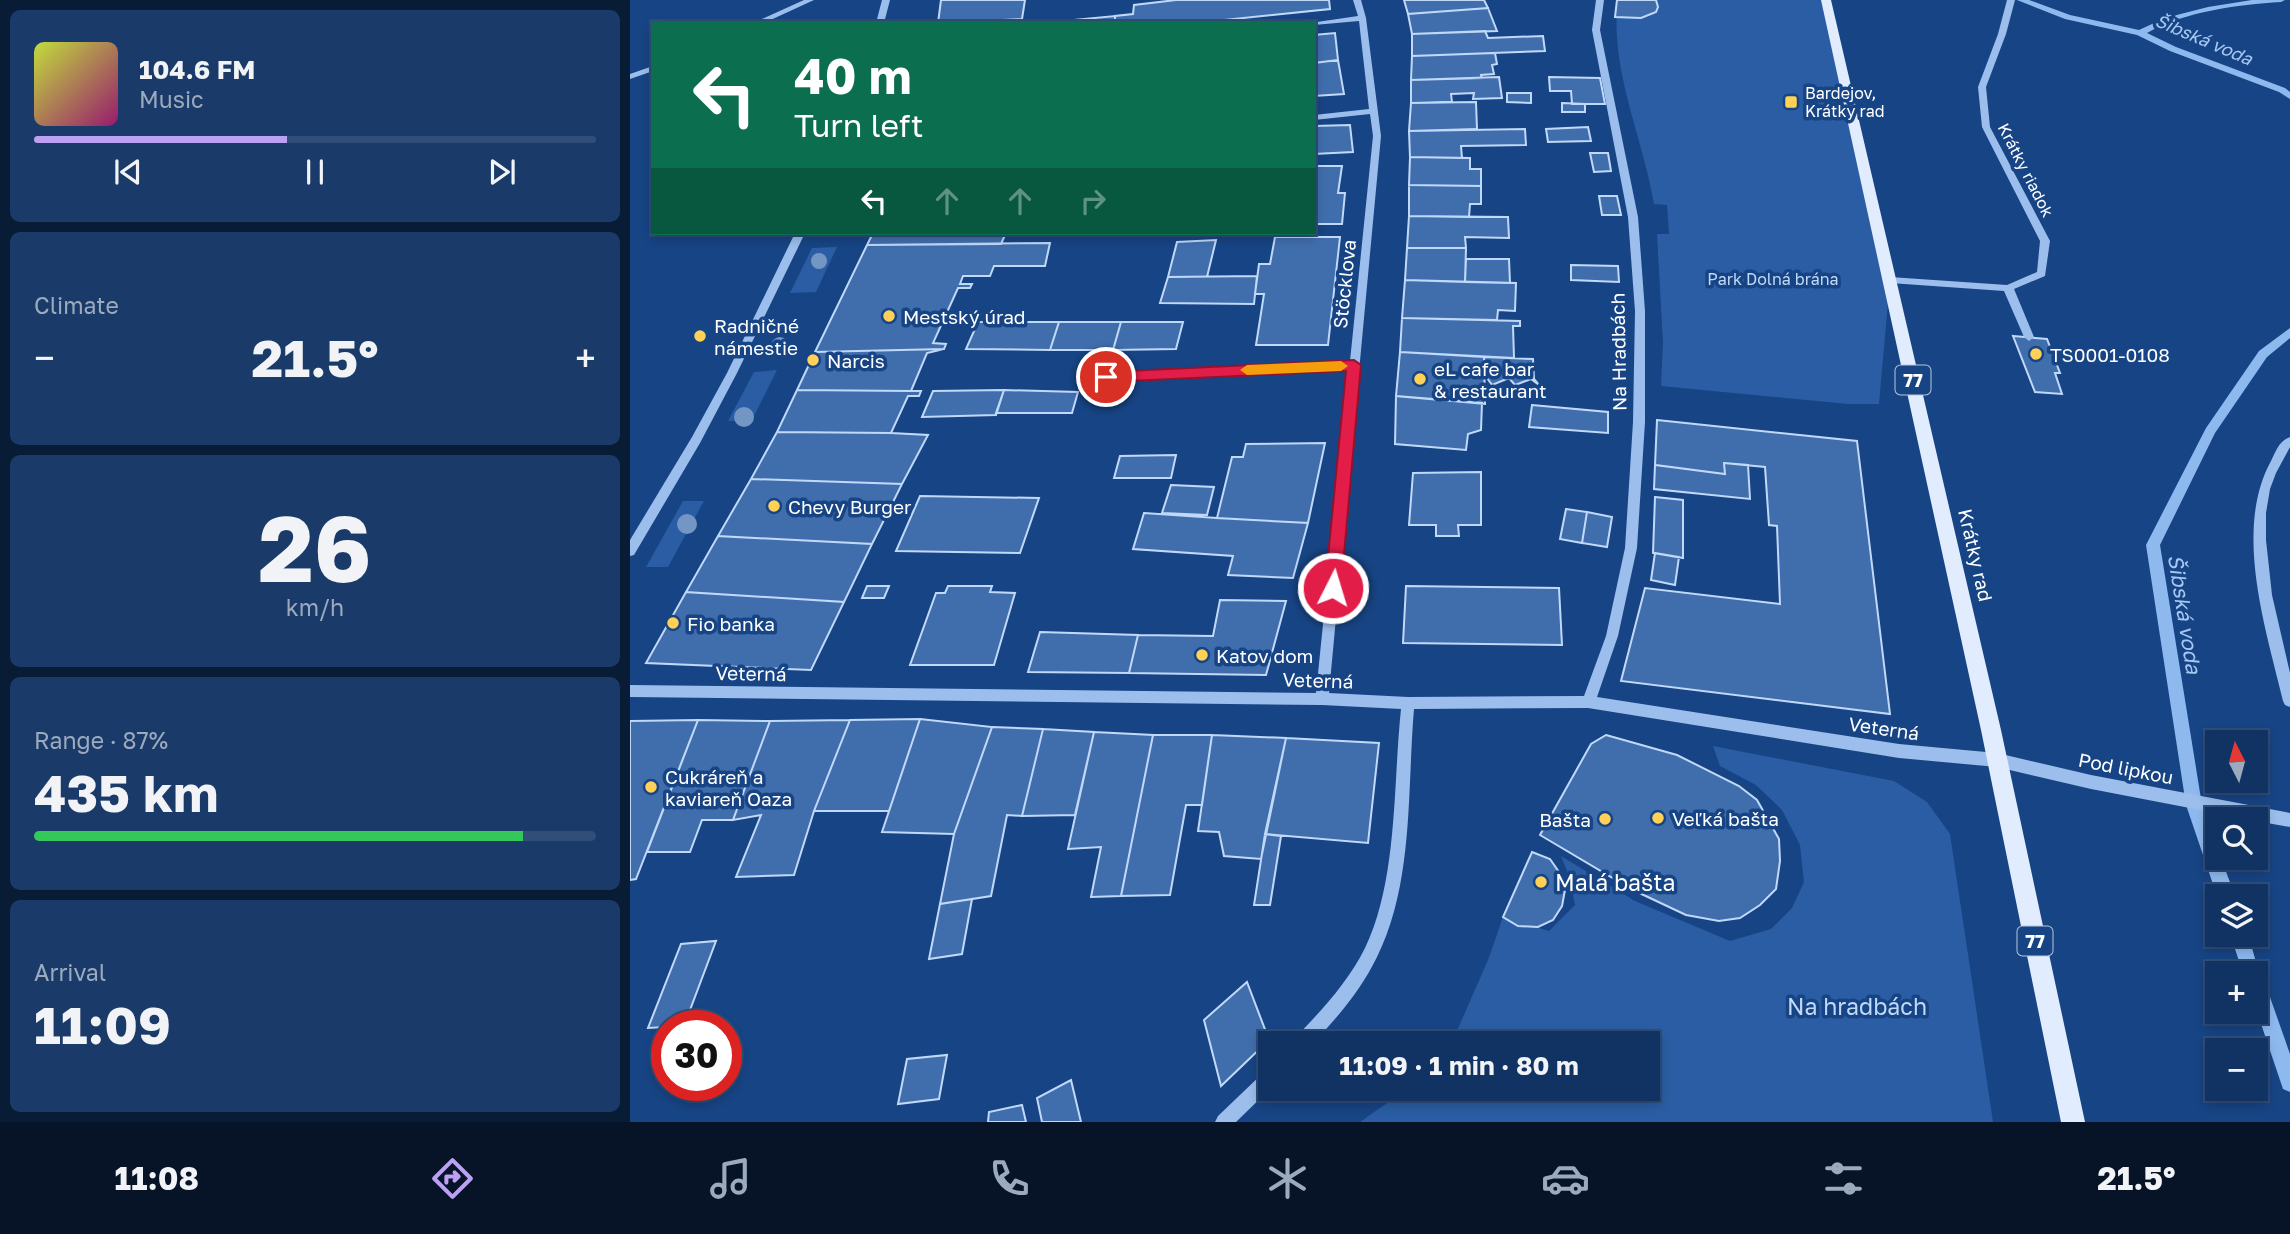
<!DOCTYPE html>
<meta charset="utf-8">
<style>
:root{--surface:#113363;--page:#1a3b69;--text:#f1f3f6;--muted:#9caabe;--line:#304e78;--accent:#bca0f2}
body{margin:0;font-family:"Golos Text",sans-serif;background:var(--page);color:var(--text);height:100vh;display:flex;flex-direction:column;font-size:26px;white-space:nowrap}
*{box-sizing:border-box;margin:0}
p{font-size:23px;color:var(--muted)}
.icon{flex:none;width:38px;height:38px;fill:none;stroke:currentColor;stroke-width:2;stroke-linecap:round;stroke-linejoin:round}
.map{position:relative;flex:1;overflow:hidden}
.details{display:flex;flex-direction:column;gap:10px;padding:10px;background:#091c36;width:630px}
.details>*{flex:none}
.banner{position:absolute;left:21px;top:21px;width:665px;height:214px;border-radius:0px;box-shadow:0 4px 10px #0003,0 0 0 2px var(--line);background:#0b6e4f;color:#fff;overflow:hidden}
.needle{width:46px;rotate:354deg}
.controls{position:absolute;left:1575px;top:730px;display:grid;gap:14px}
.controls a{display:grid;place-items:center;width:63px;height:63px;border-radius:0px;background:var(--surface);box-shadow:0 4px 10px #0003,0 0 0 2px var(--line);font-size:35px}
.speed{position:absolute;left:21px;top:1010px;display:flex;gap:14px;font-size:35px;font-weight:700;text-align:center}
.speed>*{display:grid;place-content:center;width:91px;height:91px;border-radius:50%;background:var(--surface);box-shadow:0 4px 10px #0003,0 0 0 2px var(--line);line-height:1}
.speed .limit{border:10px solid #d22;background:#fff;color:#111}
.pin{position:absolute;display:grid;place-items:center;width:60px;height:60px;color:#fff;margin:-30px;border:4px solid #fff;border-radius:50%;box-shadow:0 2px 7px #0007}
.me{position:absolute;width:77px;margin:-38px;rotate:5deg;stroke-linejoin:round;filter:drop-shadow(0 0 5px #0008)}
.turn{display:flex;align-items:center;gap:24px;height:147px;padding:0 28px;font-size:32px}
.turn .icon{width:91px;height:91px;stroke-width:2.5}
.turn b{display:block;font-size:49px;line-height:60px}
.lanes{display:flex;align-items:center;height:66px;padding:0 28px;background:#0003;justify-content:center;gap:35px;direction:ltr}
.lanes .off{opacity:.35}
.big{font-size:52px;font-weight:700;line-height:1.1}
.details .tile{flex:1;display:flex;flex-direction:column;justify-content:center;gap:10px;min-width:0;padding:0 24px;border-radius:10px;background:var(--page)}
.details .dial{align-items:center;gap:0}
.dial b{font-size:91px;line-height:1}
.song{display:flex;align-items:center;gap:21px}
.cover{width:84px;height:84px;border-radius:10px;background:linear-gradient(135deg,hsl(70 70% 55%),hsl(320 70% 35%))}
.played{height:7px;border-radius:4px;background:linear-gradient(90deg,var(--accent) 45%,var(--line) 45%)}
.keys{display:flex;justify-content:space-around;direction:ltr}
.heat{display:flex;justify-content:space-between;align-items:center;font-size:38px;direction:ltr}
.charge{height:10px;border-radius:5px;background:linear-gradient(90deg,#34c759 87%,var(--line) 0)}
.trip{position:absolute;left:628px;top:1031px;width:402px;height:70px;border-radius:0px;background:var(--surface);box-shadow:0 4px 10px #0003,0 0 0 2px var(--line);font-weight:700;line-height:70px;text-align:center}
.menu{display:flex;height:112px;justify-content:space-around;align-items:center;background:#071428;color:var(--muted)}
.menu .icon{width:49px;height:49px}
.menu .selected{color:var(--accent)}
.menu b{font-size:32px;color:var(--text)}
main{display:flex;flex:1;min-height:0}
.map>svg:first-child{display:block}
</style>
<main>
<section class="details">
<div class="tile">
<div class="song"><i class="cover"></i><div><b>104.6 FM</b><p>Music</p></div></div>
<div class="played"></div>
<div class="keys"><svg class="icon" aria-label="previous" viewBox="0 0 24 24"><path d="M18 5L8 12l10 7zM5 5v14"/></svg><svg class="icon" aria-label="pause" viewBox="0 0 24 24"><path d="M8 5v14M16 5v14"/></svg><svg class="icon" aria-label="next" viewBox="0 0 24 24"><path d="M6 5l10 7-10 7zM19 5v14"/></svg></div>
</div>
<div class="tile"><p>Climate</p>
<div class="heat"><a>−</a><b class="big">21.5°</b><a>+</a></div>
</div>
<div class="tile dial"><b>26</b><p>km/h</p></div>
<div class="tile"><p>Range · 87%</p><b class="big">435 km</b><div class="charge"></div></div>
<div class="tile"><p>Arrival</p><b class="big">11:09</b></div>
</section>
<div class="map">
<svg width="1660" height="1122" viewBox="0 0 1660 1122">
<rect width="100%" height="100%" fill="#174484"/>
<!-- green -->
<path fill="#2a5da3" d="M988,0H1196L1260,280L1249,404H1218L1031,386L1033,343L1027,234H1039L1037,205L1024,204C1013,137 979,69 988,0Z
M207,247L186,292L160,293L182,248Z
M147,370L122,420L98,421L124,372Z
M53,501H74L38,567H16Z
M1083,746L1264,781L1297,802L1320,834L1363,1122H730L777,1089L1018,1088V1043H818L826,1033L858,960L873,917L919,931L945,905L939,876L931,856L1005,901L1100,941L1141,929L1162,908L1174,882L1170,845L1152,810L1126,785L1090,766Z"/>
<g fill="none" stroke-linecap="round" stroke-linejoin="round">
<!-- stream -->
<path fill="#8eb9ef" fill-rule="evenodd" d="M1387,0H1399L1440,15L1509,30L1535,18L1578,7L1622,0H1655L1651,2C1607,5 1556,11 1517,33L1546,47L1655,88L1660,92V99L1649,92L1540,51L1507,35L1435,19Z
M1660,328V338L1637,357L1585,433L1530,545L1572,805L1587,847V858H1591L1605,896H1587L1556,805L1516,545L1576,428L1629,351Z
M1600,934H1618L1630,976L1635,983L1660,1054V1092L1653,1089L1626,1009V973H1613Z"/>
</g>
<!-- building -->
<path fill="#406ead" stroke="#c1d9f9" stroke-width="2" d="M311,0H395L392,19L308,23Z
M546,0H699L700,9L566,23H485V16L503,14L504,5Z
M774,0H854L858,8L778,14Z
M987,0H1026L1028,7L1026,12L1011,18L985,17Z
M858,8L867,31L782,34L778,14Z
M485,16V23H412Z
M855,31L858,38L913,36L915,51L782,56V34Z
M705,33L708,60L684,63V35Z
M865,53L867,64L862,65L864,74L851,75L852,78L781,80L782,56Z
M708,60L714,94L684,96V63Z
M869,77L872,98L843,99L844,93L821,94L822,102L781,103V80Z
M919,77L970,78L975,104H942L941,91H920Z
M877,93H901V103L877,102Z
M846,102L847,129L779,131L781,103Z
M932,103L955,104V112H932Z
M720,125L723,152L684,154V126Z
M958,127L961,141L918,142L916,129Z
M895,129L896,145L831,146L832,158L780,157L779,131Z
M960,153H978L981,171L964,172Z
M780,157L840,158V169H851V186L779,185Z
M684,166H712L708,193H715L712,224H684Z
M779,185L851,186V204H840L839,217L779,216Z
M969,196H987L991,215H972Z
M779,216L878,217L879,238L835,237L836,248H777Z
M243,233H376L371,244L237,245Z
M645,237H710L698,345H626L634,294H625L629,264H640Z
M586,240L577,277H538L547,242Z
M420,243L415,266H364L360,276H333L330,284H342L340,288H328L303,343L316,344L314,349L185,352L237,245Z
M777,248H836L835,282L775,280Z
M836,259H879L880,283L835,282Z
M941,265L988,266L989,282L941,280Z
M627,276L624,304L530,303L538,277Z
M775,280L886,283L885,311L868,310L867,320L772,318Z
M772,318L890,321V326H883L884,358L770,352Z
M348,322H429L420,350L336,349Z
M429,322H491L483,350H420Z
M491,322H553L546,349L483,350Z
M1383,336L1417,339L1430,373H1425L1432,394L1405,392Z
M314,349L297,353L281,391L167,390L185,352Z
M770,352L854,357L855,404L766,396Z
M854,357L903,359L904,379L909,385L901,379L885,385L879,378L862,385L855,375Z
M167,390L281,391H291L289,396H278L261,433L147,432Z
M374,390L448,392L442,413H366Z
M374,390L366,415L292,417L303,391Z
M766,396L852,403L851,430L838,434L836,450L765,444Z
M902,405L978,412V433L899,427Z
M1027,420L1227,441L1260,714L991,681L1015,588L1150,604L1147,526L1139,525L1135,467L1094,463L1095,474L1025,465Z
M147,432L261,433L298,435L272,484L121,479Z
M695,443L678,523L587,518L602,457H613L616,444Z
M546,455L541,478H484L490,456Z
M1094,463L1118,465L1120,499L1024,489L1025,465L1095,474Z
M851,472V525H828L829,536H806V525H779L783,473Z
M121,479L272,484L242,544L88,536Z
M541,485L584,487L577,515L532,513Z
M290,496L409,498L390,553L266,551Z
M1025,497L1053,500V558L1023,553Z
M936,509L957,512L952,543L930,539Z
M957,512L982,517L977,547L952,543Z
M514,513L587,518L678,523L663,578L598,575L603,556L503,549Z
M88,536L242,544L214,602L56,592Z
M1025,553L1049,557L1045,585L1021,580Z
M237,586H259L254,598H232Z
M318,586H362L360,592L385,593L364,665H280L306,593H315Z
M776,586L929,588L932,645L773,643Z
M56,592L214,602L181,670L16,663Z
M590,600L656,601L636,675L499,673L508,635L583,636Z
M410,632L508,635L499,673L398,672Z
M290,719L259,811H184L220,720Z
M290,719L362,727L324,834L252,832Z
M68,720L140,721L103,820H72L60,852H17Z
M68,720L6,879L0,880V721Z
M220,720L184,811L164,875L106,877L131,815L103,820L140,721Z
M362,727L413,729L392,816L377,815L361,896L310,904L324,834Z
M413,729L464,732L445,815L392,816Z
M464,732L523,735L491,896L461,897L471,847L438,849Z
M523,735H582L572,805H556L540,895L491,896Z
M582,735L656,738L631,859L594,856L589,832L568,831Z
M976,735L1047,755L1109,786L1127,800L1149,839L1150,861L1146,889L1130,905L1110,918L1089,921L1056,915L1003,890L910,835L961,744Z
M656,738L749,743L738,843L635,834Z
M635,834L651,836L640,905H624Z
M902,852L920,859L931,875L935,890L932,906L923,920L908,927L888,926L873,917Z
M342,899L332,954L299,959L310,904Z
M86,941L54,1026L18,1028L51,944Z
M617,982L639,1040L591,1086L574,1020Z
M317,1055L309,1099L268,1104L277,1059Z
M441,1080L451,1122H412L407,1098Z
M392,1105L396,1122H358L359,1112Z"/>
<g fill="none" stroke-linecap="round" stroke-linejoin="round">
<!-- minor -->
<path fill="#9cbeec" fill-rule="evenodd" d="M174,0H184L134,23H123Z
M252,0H260L254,23H246Z
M723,0H731L736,18L751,136L699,693L778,697L954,696L976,636L995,548L1003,422L1005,311L998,217L962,30L966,0H974L970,30L1008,217L1015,311V422L1007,548L988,636L967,697L1269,744L1367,753L1461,775L1660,813V827L1626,821V819H1617L1461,789L1367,767L1269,758L958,708L784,709C777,791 784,882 747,957C731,990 708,1017 683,1043H664L666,1037C692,1010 718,982 735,948C768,880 763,783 771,709L692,705L0,697V685L686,693L719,369L476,381L471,377L476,373L720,361L743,136L740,114L684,120V115L739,109L729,21L684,25V23H680L728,16Z
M1377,0H1385L1376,34L1356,87L1360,127L1420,241L1415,276L1384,289L1404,337L1399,341L1394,337L1374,291L1260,283L1255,280L1260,277L1377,285L1407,272L1410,241L1352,127L1348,87L1368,34Z
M23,66V71L0,79V74Z
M165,233H175L107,373L70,443L4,555L0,556V540L62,437L97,373Z
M1660,437V447L1646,473L1640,489L1636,513V540L1642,595L1660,673V707L1655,705L1653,701C1636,629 1603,530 1641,461C1646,451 1649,441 1660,437Z
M640,1070L641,1088L606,1122H585L588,1116L634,1072Z"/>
<!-- major -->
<path fill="#e1ecff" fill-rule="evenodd" d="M1191,0H1201L1371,730L1455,1122H1431L1351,730Z"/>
</g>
<!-- trees -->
<g fill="#7496c4">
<circle cx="189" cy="261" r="8"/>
<circle cx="150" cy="346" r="9"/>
<circle cx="114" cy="417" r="10"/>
<circle cx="57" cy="524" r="10"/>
</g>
<!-- route -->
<path fill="#e11d48" stroke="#92132f" stroke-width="2" d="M724,360L731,365L711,588L708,593H697L695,588L716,371L476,382L469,377L476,372Z"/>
<!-- slow -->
<path fill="#f59e0b" d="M711,361L718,366L711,371L617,375L610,370L617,365Z"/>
<!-- markers -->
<g fill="#ffd257" stroke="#174484" stroke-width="2.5">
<rect x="1154" y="95" width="14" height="14" rx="3.5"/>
<circle cx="259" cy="316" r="7"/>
<circle cx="70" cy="336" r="7"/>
<circle cx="1406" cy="354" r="7"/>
<circle cx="183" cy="360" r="7"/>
<circle cx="790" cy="379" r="7"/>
<circle cx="144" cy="506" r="7"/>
<circle cx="43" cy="623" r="7"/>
<circle cx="572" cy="655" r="7"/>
<circle cx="21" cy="787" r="7"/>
<circle cx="1028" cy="818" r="7"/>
<circle cx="975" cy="819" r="7"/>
<circle cx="911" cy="882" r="7"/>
</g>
<g text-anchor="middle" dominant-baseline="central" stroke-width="7" stroke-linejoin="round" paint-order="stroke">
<!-- far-poi labels -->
<g font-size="16" fill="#fff" stroke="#174484" text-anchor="start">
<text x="1175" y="93">Bardejov,<tspan x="1175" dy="18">Krátky rad</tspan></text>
</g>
<!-- far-street labels -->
<g font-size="16" fill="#fff" stroke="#174484">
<text transform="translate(1396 170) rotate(63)">Krátky riadok</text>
</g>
<!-- far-park labels -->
<g font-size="16" fill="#c1d9f9" stroke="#174484">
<text x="1143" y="279">Park Dolná brána</text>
</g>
<!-- far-water labels -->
<g font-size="18" font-style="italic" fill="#a7c8f4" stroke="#174484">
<text transform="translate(1574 39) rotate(23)">Šibská voda</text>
</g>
<!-- shield labels -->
<g fill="#174484" stroke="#b9c7da" stroke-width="2">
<rect x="1265.5" y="365.5" width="35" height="29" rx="5"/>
<rect x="1387.5" y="926.5" width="35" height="29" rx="5"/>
</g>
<g font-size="18" font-weight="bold" fill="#fff">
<text x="1283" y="380">77</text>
<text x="1405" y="941">77</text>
</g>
<!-- street labels -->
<g font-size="19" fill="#fff" stroke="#174484">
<text transform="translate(714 284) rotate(-84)">Stöcklova</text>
<text transform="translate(988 352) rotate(-91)">Na Hradbách</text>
<text transform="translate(1346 555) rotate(77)">Krátky rad</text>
<text transform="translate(121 673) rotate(1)">Veterná</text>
<text transform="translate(688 680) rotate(2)">Veterná</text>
<text transform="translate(1254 728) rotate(8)">Veterná</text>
<text transform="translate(1496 768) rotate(11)">Pod lipkou</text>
</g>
<!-- poi labels -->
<g font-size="19" fill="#fff" stroke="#174484" text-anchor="start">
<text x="273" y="316">Mestský úrad</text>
<text x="84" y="325">Radničné<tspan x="84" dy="22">námestie</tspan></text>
<text x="1420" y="354">TS0001-0108</text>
<text x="197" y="360">Narcis</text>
<text x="804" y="368">eL cafe bar<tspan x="804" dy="22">&amp; restaurant</tspan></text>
<text x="158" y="506">Chevy Burger</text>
<text x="57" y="623">Fio banka</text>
<text x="586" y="655">Katov dom</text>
<text x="35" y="776">Cukráreň a<tspan x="35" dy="22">kaviareň Oaza</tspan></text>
<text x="1042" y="818">Veľká bašta</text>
<text x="961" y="819" text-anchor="end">Bašta</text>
</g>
<!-- water labels -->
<g font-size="21" font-style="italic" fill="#a7c8f4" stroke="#174484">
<text transform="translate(1555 614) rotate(81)">Šibská voda</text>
</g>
<!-- near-poi labels -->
<g font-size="23" fill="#fff" stroke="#174484" text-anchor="start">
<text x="925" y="882">Malá bašta</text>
</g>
<!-- near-park labels -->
<g font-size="23" fill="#c1d9f9" stroke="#174484">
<text x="1227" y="1006">Na hradbách</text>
</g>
</g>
</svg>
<div class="controls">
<a><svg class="needle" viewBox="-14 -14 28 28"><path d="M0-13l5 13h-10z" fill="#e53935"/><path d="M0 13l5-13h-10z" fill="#9caabe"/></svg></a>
<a><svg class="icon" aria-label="search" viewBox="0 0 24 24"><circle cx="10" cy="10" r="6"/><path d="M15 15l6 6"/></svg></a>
<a><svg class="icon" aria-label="layers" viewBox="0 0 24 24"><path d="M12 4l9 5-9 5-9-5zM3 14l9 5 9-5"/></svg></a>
<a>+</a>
<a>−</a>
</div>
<div class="speed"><div class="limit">30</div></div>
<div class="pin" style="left:476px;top:377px;background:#d93025"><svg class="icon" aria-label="arrive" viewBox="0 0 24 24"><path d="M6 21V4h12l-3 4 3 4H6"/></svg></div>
<svg class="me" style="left:703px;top:588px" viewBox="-20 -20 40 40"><circle r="17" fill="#e11d48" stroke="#fff" stroke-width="3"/><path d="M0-11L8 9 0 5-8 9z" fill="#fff"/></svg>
<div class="trip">11:09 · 1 min · 80 m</div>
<div class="banner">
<div class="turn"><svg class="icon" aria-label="left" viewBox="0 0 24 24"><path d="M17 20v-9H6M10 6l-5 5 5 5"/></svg><div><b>40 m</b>Turn left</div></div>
<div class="lanes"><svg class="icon" aria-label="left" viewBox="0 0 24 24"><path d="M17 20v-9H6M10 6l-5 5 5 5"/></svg><svg class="icon off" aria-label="ahead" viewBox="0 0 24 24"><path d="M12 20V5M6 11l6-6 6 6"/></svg><svg class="icon off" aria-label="ahead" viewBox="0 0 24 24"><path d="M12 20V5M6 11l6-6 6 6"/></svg><svg class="icon off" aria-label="right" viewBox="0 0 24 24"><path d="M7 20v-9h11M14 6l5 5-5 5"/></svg></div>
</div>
</div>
</main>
<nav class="menu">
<b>11:08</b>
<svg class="icon selected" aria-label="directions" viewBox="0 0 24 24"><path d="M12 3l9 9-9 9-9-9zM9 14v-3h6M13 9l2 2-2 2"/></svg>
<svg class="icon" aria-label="music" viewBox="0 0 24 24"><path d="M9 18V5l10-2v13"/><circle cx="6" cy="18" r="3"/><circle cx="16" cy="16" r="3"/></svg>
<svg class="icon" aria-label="phone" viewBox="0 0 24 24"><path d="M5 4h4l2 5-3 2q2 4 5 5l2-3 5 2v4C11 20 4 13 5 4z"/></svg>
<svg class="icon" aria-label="climate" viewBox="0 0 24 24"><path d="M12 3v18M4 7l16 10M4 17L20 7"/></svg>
<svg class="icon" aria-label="car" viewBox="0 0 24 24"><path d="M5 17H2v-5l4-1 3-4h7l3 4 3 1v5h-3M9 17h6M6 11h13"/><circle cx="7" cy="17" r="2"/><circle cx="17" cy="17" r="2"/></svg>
<svg class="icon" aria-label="filters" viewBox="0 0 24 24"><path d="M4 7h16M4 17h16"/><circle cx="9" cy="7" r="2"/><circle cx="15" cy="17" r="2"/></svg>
<b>21.5°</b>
</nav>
